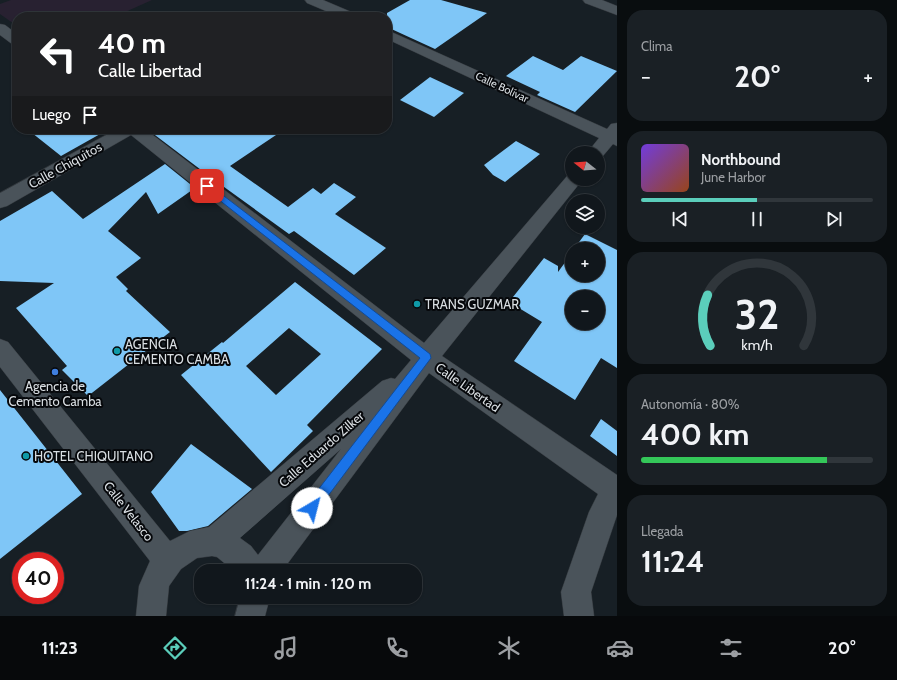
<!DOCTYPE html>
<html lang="es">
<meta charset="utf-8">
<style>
:root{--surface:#11171c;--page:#1a2025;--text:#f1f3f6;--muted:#9c9fa3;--line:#30363b;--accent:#5bcebb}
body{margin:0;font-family:Cabin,sans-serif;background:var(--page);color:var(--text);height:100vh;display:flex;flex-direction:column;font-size:15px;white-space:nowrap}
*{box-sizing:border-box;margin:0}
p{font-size:13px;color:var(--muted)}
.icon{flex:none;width:22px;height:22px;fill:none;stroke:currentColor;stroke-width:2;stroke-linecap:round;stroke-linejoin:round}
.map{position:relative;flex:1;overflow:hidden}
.drawer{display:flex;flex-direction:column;gap:10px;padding:10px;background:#090d0f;width:280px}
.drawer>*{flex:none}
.banner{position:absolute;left:12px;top:12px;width:380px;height:122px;border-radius:16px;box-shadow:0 1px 3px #0004,0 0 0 1px var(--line);background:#202124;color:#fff;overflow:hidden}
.needle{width:26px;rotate:287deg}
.controls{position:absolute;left:565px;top:146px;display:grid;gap:8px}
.controls a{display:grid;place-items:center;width:40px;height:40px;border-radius:50%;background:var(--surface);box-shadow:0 1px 3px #0004,0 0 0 1px var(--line);font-size:20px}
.speed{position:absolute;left:12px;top:552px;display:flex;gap:8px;font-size:20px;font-weight:700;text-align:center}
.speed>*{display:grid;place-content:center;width:52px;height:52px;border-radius:50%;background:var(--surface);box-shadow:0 1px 3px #0004,0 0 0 1px var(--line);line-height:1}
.speed .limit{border:6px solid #d22;background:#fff;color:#111}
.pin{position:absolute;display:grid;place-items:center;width:34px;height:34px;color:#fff;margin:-17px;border-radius:8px;box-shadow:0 2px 6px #0006}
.me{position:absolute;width:44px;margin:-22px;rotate:37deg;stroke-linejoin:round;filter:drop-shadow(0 0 3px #0008)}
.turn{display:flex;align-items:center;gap:14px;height:84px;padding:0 20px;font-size:18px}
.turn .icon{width:52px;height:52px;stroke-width:2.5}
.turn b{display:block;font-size:28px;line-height:34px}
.then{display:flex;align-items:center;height:38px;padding:0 20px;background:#0003;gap:8px;font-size:15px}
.big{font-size:30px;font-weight:700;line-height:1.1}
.drawer .card{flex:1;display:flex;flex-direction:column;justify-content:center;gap:6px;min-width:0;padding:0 14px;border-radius:16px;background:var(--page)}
.drawer .dial{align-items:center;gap:0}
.dial svg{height:104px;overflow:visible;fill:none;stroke:var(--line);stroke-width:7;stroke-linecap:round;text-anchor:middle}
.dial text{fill:var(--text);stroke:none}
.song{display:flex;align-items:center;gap:12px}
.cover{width:48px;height:48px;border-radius:6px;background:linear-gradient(135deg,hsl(260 70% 55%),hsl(20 70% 35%))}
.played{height:4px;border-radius:2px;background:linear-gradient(90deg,var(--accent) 50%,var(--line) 50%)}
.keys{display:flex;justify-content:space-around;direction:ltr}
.heat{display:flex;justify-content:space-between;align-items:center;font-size:22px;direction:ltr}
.charge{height:6px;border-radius:3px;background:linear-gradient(90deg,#34c759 80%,var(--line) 0)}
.trip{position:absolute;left:194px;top:564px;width:228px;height:40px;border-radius:16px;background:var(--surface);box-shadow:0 1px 3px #0004,0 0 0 1px var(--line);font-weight:700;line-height:40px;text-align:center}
.tabs{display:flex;height:64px;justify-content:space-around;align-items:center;background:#07090b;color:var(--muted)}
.tabs .icon{width:28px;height:28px}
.tabs .selected{color:var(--accent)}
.tabs b{font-size:18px;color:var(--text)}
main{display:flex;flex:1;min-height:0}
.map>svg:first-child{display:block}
</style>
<main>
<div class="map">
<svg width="617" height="616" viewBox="0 0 617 616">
<rect width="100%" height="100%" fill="#171f25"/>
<!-- education -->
<path fill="#282131" d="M11,0H152L114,17H17V26L0,14V4Z"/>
<!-- building -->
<path fill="#7fc6f7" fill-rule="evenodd" d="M410,0H441L487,13L435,49L387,27V13Z
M533,56L563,70L581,56L617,71L575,112L537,95L540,92L506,76Z
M430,77L464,93L434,117L400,100Z
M27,129H109L61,156Z
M147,129H285L230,166L288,207L313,188L321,194L334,183L356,197L335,214L386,248L354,275L294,231L289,234L213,179Z
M516,141L540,154L505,182L493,175L484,165Z
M165,164L195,188L158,214L146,192L108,231L141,258L116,277L128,289L126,291L170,332L88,396L62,370L67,366L16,308L54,283L0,281V221L52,191L83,219Z
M585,234L617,250V368L601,358L575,400L514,361L542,322L509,302L544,258L558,266V272L572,253V275H598V249H574ZM572,297H598V323H572Z
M295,282L382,349L307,425L313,431L271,472L181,375L222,342L223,343ZM289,328L321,354L276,395L246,366Z
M0,390L82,494L0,559Z
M601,419L617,431V456L590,436Z
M191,444L252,489L208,526L187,531H179L151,492Z"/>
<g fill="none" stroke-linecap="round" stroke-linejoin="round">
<!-- minor casing -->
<g stroke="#33383d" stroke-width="1">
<path id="minor" d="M305,0H323L356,14L358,17H340L307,3Z
M583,0H602L617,6V15L585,3Z
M0,24L5,25L17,34V45L12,44L0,35Z
M387,30L607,129L611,124L617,123V146L613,144L602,157L598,158V153H587L599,138L387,39Z
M117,129H145L424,343L568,175L572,173V179H583L442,356L617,475V515L591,592L594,616H564L561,592L589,512L598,494L429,373L282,571H234L217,557L212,556L197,558L181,569L169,586L166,616H136L139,586L150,561L0,367V339L8,342L170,541L190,531L209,527L382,381L391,378L395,379L411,360L131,135L7,206L0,208V193ZM341,449L258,555L251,546L240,538Z
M240,597H270L265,616H235Z"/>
</g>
<!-- minor -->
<use href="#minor" fill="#4a535a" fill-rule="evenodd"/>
</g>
<!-- route -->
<path fill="#1a73e8" stroke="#114b97" d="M207,183L430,354L431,358L316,512L312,514L307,512L306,508L307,504L420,358L204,188V184Z"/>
<!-- markers -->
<g fill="#0f9aa8" stroke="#06080b" stroke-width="1.5">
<circle cx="417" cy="304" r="4"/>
<circle cx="117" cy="351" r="4"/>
<circle cx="26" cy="456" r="4"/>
</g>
<circle fill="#3f7fe0" stroke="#06080b" stroke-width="1.5" cx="55" cy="372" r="4"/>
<g text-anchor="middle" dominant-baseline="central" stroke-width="4" stroke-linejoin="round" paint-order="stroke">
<!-- far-street labels -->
<g font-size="11" fill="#d9dee2" stroke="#06080b">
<text transform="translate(502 87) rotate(25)">Calle Bolívar</text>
</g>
<!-- street labels -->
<g font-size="13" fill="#d9dee2" stroke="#06080b">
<text transform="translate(65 165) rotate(-29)">Calle Chiquitos</text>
<text transform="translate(468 387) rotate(35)">Calle Libertad</text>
<text transform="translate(321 449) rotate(-41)">Calle Eduardo Zilker</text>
<text transform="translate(129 511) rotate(52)">Calle Velasco</text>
</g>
<!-- poi labels -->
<g font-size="13" fill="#d9dee2" stroke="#06080b" text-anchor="start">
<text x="425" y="304">TRANS GUZMAR</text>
<text x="125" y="344">AGENCIA<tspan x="125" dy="15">CEMENTO CAMBA</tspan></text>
<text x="55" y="386" text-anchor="middle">Agencia de<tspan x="55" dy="15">Cemento Camba</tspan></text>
<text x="34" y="456">HOTEL CHIQUITANO</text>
</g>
</g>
</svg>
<div class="controls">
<a><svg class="needle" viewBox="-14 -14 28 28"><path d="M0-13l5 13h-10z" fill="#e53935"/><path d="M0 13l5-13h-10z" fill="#9c9fa3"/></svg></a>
<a><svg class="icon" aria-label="layers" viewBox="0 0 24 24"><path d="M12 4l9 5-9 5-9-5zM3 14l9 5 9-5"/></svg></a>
<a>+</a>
<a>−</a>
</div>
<div class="speed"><div class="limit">40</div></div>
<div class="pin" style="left:207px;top:186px;background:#d93025"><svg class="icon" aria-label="arrive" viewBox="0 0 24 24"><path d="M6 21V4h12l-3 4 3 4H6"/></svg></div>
<svg class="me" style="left:312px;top:508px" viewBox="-20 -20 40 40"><circle r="19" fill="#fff"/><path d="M0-13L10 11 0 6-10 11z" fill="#1a73e8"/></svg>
<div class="trip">11:24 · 1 min · 120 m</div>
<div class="banner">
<div class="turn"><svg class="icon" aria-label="left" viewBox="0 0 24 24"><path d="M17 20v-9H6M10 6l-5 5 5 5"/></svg><div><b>40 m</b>Calle Libertad</div></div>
<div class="then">Luego<svg class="icon" aria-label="arrive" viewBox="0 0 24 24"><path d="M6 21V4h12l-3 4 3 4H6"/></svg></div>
</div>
</div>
<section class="drawer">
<div class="card"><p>Clima</p>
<div class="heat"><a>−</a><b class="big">20°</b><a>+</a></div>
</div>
<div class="card">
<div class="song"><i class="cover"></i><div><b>Northbound</b><p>June Harbor</p></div></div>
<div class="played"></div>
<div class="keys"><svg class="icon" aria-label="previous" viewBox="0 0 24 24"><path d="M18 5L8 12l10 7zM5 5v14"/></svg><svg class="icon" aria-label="pause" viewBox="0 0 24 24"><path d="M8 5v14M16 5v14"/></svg><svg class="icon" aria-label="next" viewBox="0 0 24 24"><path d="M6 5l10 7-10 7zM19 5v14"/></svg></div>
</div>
<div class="card dial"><svg viewBox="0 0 100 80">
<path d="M14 69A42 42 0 1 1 86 69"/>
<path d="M14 69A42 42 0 0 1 12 30" stroke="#5bcebb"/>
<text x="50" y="56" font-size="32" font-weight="700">32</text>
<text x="50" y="72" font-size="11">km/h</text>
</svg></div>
<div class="card"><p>Autonomía · 80%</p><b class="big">400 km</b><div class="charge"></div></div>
<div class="card"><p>Llegada</p><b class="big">11:24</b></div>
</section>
</main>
<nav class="tabs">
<b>11:23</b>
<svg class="icon selected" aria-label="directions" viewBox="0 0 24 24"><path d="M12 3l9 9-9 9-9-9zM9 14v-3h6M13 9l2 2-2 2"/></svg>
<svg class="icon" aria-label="music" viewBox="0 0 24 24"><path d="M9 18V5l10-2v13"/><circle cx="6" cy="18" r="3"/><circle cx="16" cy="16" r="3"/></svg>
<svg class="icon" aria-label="phone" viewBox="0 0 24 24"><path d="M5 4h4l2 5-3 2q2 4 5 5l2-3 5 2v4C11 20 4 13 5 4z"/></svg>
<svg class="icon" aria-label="climate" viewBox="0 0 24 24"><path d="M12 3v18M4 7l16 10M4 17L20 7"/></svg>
<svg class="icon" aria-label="car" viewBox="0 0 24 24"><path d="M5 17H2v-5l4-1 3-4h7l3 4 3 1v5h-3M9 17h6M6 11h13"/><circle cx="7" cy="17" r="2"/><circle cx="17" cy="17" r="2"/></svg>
<svg class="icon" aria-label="filters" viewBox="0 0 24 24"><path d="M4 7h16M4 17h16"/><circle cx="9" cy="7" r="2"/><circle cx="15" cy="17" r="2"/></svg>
<b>20°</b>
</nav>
